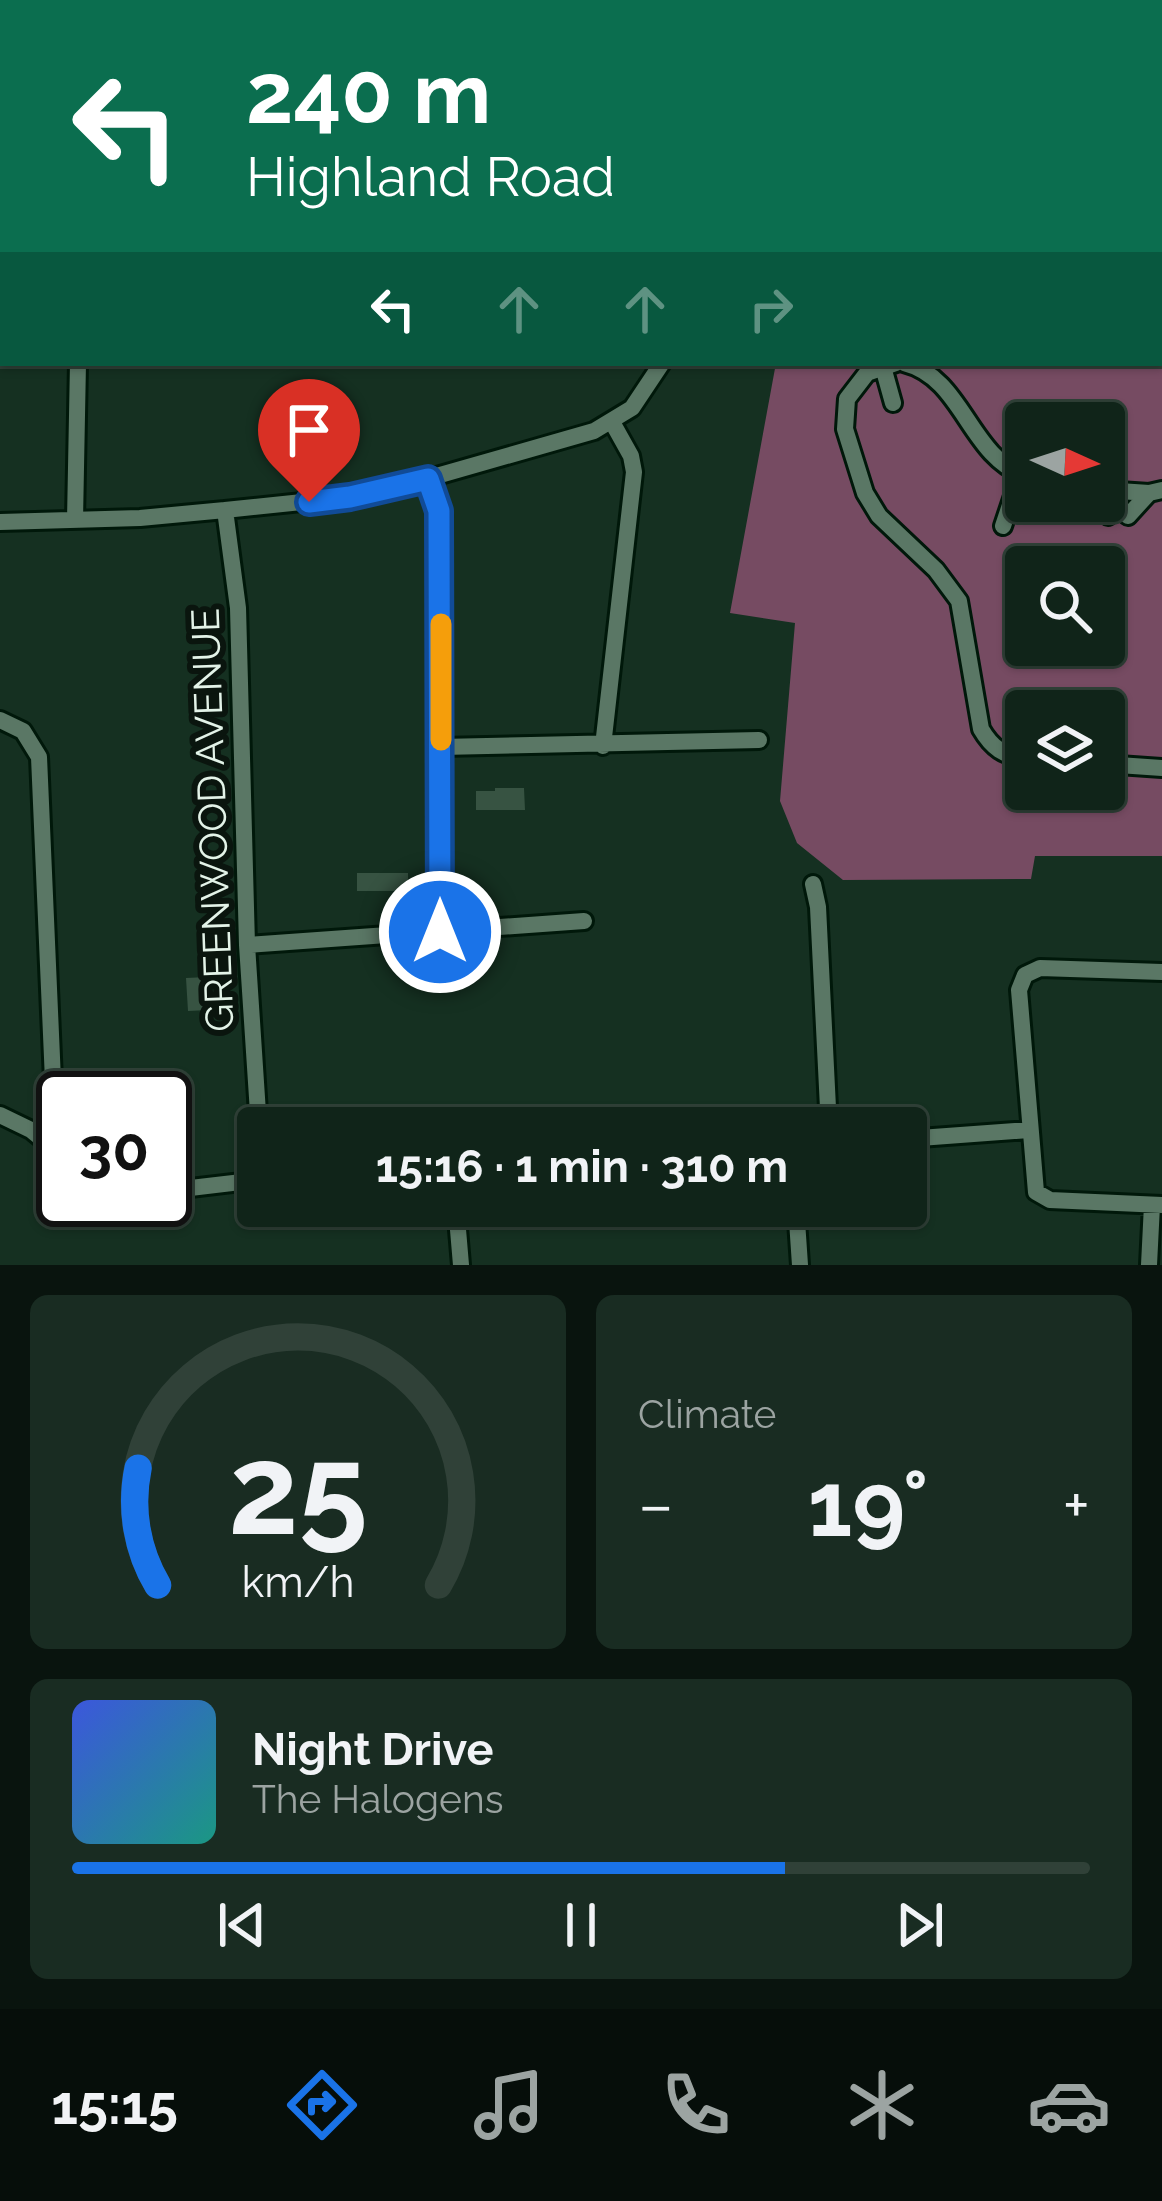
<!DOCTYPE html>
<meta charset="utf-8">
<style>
:root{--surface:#102419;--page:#192c22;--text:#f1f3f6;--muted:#9ca4a2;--line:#304138;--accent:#1a73e8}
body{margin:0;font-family:Raleway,sans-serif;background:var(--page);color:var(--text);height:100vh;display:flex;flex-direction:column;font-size:45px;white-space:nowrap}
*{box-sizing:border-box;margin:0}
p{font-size:39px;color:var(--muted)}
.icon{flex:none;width:66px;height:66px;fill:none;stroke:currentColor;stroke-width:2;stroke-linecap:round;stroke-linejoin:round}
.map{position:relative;height:1265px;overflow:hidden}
.panel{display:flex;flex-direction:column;gap:30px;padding:30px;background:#09140e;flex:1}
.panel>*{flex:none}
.guide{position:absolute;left:0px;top:0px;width:1164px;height:366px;box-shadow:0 3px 9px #0004,0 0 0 3px var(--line);background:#0b6e4f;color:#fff;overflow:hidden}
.needle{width:78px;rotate:93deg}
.fabs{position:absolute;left:1005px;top:402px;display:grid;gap:24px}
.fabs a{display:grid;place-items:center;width:120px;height:120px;border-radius:12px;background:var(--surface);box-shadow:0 3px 9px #0004,0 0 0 3px var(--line);font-size:60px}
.speed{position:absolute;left:36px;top:1071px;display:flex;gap:24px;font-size:60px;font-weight:700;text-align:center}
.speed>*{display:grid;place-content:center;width:156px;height:156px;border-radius:50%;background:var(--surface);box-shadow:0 3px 9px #0004,0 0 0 3px var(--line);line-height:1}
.speed .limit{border:6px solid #111;border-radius:18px;background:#fff;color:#111}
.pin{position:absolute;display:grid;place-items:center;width:102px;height:102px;color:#fff;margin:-123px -51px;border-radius:50% 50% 50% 0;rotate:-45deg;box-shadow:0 0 12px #0007}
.pin .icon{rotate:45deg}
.me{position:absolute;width:132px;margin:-66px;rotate:0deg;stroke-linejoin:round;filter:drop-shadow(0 0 9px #0008)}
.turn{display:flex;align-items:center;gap:42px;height:252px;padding:0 48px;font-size:54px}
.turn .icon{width:156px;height:156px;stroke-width:2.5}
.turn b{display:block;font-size:84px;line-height:102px}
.lanes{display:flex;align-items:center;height:114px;padding:0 48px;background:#0003;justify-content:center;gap:60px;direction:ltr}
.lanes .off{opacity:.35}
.big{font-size:90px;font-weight:700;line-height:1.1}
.panel .widget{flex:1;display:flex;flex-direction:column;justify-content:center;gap:18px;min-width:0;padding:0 42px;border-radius:18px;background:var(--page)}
.panel .dial{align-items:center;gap:0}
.dial svg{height:312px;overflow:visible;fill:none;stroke:var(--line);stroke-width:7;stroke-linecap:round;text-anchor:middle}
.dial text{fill:var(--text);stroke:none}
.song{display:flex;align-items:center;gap:36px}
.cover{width:144px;height:144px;border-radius:18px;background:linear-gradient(135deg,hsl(230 70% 55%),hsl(170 70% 35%))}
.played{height:12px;border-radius:6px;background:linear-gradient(90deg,var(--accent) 70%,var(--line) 70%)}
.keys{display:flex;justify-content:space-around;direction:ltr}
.heat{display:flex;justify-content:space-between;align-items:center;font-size:66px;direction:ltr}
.panel .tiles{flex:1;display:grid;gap:30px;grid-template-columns:1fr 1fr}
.widget:last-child{grid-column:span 2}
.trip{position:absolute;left:237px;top:1107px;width:690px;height:120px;border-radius:12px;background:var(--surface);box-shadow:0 3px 9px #0004,0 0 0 3px var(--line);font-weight:700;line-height:120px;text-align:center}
.tab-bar{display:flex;height:192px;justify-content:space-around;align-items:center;background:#060e0a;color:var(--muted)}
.tab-bar .icon{width:84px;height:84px}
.tab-bar .on{color:var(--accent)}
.tab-bar b{font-size:54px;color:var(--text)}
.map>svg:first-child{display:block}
</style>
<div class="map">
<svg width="1162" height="1265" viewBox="0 0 1162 1265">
<rect width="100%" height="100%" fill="#153021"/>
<!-- forest -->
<path fill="#764b62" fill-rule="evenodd" d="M1162,59V856H1035L1031,879L843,880L797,843L780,801L795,623L730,613L776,363H1161ZM1026,423H1104V501H1026ZM1026,567H1104V645H1026ZM1026,711H1104V789H1026Z"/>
<!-- building -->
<path fill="#375342" d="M495,788H524L525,810H476V791H495Z
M357,873H408V891H357Z
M207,977L209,1010L188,1011L186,978Z"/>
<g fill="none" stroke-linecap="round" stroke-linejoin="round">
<!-- minor casing -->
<g stroke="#00180a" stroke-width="22">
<path id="minor" d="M565,0L566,3
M666,0L671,3
M0,1L5,3
M302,3V0
M1161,250L1162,252
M896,363L867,373L847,399L845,429L865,493L879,516L936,570L959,601L981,729C992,748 1004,756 1026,759
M904,363C964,378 968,456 1026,476
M883,367L893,403
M428,479L440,523V932
M1104,490L1149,493L1162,490
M1092,501L1108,516
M225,510L238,608L247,945L259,1128
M1128,516L1149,493
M75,520L78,363
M0,522L140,518L225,510L350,497L405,485L594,431L632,408L662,363
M1003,526L1020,475
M0,720L23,731L39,757L56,1150
M603,746L634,472L631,456L612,422
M441,747L759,740
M1104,764L1162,768
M813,884L818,907L829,1128
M247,945L584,921
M1162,972L1040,968L1025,975L1019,990L1036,1192L1050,1200L1162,1205
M0,1115L31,1130L59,1153
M906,1139L1029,1130
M165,1191L258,1180
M456,1206L461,1265
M796,1206L800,1265
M1149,1265L1152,1205"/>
</g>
<!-- minor -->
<use href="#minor" stroke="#5a7765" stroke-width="16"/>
</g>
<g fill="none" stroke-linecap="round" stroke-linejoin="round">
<!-- route casing -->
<g stroke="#114b97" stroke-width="30">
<path id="route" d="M309,502L350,497L428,479L439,511L440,932"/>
</g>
<!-- route -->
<use href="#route" stroke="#1a73e8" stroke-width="21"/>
<!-- slow -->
<path stroke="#f59e0b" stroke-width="21" d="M441,740V624"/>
</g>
<g text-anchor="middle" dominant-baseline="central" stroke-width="12" stroke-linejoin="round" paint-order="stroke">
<!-- street labels -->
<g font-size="39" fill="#e3f3e8" stroke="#0a150e">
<text transform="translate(212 820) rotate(-92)">GREENWOOD AVENUE</text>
</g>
</g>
</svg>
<div class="fabs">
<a><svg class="needle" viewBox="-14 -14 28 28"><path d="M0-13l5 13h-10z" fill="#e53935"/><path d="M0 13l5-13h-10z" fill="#9ca4a2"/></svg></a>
<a><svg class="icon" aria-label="search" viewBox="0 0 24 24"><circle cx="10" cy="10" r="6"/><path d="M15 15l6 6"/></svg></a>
<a><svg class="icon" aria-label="layers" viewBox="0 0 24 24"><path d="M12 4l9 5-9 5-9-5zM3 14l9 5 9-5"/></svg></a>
</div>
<div class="speed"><div class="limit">30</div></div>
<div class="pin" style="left:309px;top:502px;background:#d93025"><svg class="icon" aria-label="arrive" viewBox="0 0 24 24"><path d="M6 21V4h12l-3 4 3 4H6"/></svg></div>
<svg class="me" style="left:440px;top:932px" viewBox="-20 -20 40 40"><circle r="17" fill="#1a73e8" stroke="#fff" stroke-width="3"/><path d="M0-11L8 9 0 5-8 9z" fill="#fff"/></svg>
<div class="trip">15:16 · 1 min · 310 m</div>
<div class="guide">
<div class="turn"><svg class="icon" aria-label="left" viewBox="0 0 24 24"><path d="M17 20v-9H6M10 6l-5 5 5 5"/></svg><div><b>240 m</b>Highland Road</div></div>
<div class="lanes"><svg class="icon" aria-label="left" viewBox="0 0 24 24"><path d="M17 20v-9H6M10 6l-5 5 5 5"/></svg><svg class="icon off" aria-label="ahead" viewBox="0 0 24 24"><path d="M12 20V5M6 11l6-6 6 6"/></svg><svg class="icon off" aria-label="ahead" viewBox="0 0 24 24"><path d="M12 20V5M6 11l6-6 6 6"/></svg><svg class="icon off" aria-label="right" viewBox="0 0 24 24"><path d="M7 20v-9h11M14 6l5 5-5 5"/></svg></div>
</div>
</div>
<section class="panel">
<div class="tiles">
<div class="widget dial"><svg viewBox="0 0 100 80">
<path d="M14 69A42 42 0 1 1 86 69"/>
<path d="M14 69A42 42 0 0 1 9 39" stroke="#1a73e8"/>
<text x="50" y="56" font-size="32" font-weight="700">25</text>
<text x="50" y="72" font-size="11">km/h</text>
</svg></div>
<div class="widget"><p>Climate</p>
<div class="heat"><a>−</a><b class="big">19°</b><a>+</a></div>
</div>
<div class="widget">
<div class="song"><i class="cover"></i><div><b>Night Drive</b><p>The Halogens</p></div></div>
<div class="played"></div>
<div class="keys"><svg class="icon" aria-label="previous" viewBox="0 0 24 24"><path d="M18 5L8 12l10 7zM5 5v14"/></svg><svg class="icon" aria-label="pause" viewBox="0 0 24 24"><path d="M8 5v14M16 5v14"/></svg><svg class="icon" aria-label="next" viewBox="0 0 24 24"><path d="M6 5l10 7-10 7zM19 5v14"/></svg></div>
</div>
</div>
</section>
<nav class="tab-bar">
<b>15:15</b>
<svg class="icon on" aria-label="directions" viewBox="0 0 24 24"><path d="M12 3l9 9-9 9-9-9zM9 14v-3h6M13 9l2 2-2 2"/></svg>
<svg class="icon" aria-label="music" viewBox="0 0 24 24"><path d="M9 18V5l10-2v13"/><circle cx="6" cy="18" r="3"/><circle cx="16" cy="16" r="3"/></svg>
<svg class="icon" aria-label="phone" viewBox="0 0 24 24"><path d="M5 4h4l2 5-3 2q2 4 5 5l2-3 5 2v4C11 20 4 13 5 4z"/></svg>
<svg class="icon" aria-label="climate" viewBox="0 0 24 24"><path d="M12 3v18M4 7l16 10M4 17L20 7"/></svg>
<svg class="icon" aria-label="car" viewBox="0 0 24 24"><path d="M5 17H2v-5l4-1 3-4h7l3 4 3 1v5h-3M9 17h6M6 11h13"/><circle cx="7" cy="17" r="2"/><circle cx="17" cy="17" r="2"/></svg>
</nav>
